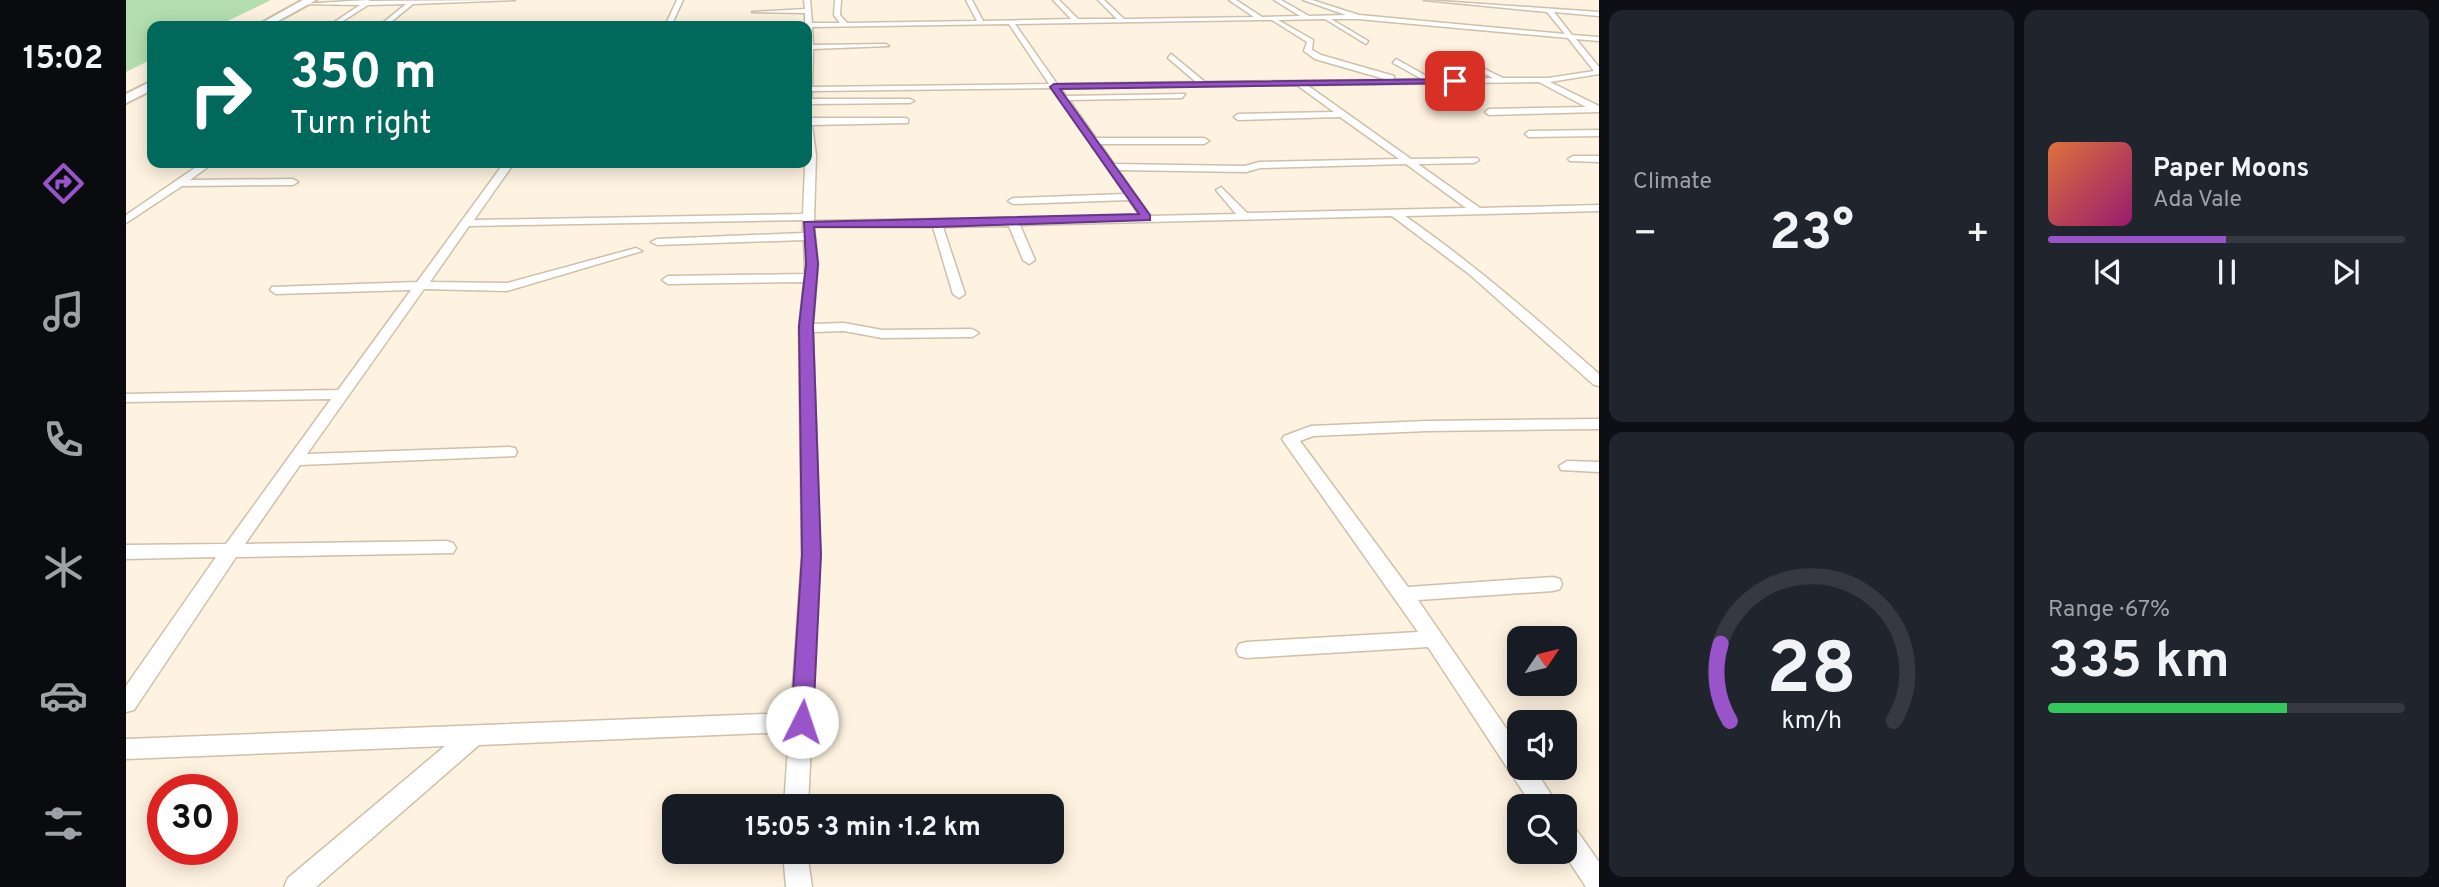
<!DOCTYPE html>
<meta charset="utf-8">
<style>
:root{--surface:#171b24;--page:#20242c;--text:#f1f3f6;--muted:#9ea1a6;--line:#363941;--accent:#9854c8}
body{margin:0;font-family:Overpass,sans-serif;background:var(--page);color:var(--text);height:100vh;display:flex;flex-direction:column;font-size:26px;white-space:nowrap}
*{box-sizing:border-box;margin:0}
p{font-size:23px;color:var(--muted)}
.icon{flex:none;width:38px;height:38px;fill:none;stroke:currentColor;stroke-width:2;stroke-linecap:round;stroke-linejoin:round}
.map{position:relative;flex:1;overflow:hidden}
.panel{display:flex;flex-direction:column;gap:10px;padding:10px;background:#0d0f14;width:840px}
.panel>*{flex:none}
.top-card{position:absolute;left:21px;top:21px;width:665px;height:147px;border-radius:14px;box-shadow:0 4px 18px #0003;background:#00695c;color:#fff;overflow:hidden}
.needle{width:46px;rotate:55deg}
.controls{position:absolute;left:1381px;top:626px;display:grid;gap:14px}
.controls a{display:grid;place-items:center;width:70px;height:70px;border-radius:14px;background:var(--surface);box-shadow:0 4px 18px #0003;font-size:35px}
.speed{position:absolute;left:21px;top:774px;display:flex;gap:14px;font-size:35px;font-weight:700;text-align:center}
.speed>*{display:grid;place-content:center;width:91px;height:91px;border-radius:50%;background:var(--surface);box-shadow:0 4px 18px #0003;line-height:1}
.speed .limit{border:10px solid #d22;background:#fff;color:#111}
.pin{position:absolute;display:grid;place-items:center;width:60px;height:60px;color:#fff;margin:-30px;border-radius:14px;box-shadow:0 4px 10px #0006}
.me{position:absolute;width:77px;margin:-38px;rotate:4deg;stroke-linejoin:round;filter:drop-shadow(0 0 5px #0008)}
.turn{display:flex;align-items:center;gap:24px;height:147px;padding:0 28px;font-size:32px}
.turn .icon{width:91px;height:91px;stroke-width:2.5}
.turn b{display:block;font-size:49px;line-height:60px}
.big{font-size:52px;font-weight:700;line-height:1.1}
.panel .tile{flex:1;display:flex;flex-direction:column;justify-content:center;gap:10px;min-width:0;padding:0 24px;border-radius:14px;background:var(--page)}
.panel .dial{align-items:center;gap:0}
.dial svg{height:182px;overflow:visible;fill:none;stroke:var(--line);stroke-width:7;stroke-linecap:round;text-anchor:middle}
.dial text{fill:var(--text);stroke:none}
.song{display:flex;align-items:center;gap:21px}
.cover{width:84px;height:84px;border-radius:10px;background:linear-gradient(135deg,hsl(20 70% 55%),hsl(320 70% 35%))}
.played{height:7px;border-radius:4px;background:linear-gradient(90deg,var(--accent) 50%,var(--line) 50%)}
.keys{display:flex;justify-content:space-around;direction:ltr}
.heat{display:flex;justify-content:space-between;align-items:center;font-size:38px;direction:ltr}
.charge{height:10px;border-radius:5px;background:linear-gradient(90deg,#34c759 67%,var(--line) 0)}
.panel .tiles{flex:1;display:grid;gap:10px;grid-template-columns:repeat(2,1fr)}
.trip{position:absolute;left:536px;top:794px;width:402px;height:70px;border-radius:14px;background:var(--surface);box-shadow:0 4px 18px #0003;font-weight:700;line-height:70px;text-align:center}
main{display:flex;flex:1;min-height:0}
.tab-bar{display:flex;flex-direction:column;width:126px;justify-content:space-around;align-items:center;background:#090b0e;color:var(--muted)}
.tab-bar .icon{width:49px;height:49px}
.tab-bar .active{color:var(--accent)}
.tab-bar b{font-size:32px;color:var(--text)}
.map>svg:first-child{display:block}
</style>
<main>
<nav class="tab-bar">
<b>15:02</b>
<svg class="icon active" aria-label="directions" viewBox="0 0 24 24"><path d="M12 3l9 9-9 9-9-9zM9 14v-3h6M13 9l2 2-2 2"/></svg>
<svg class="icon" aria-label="music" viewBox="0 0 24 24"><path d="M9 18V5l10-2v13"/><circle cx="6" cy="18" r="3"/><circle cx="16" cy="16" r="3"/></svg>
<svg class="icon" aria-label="phone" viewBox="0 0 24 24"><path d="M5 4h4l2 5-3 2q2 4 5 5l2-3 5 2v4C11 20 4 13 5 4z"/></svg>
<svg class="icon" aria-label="climate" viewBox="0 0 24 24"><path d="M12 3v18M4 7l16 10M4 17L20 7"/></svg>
<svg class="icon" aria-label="car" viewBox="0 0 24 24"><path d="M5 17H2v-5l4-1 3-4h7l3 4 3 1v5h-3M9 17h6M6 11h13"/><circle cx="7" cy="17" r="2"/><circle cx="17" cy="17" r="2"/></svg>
<svg class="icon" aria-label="filters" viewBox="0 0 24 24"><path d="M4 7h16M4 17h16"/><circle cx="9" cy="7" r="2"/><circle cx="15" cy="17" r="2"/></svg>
</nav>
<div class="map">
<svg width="1473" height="887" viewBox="0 0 1473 887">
<rect width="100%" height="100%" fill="#fef2e0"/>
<!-- green -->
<path fill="#b4deb0" d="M0,0H145L91,26H26V59L0,72Z"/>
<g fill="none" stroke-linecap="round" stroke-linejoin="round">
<!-- minor casing -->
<g stroke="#cec0aa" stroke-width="3">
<path id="minor" d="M242,0L244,1L389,0L287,4L260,26H253L280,4L242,5L209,26L207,23L234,5L174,4Z
M551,0H557L545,26H539Z
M678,0H684L686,23H714L708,15L709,0H715L714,15L721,23L851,21L840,0H846L857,21L945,19L927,0H933L952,19H991L972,0H978L998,19L1128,17L1103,0H1110L1136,17L1174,16L1148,0H1155L1183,16L1220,15L1177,0H1186L1233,15L1439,34L1421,12L1298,0L1473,12V16L1428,12L1446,35L1473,37V41L1450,39L1473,67V74L1424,82L1473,106V112L1363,115L1359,112L1363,109L1460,107L1413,82L1181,85L1285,159L1351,158L1353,160L1348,163L1292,164L1354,208L1473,205V211L1279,216C1348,264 1411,319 1473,374V386L1468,385L1343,274L1266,216L894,225L909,260L903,264L897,260L883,226L817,227L839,294L833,298L827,294L807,227H688L692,264L687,324L718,323L756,330L846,329L853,333L846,337L756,338L718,331L687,332L694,555L682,807H658L663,732L353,745L190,887H158L162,878L319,746L0,759V739L665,713L676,555L673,328L678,282L542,284L536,280L542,276L679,274L678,240L531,245L525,242L531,239L677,233V220L343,226L304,282L381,283L510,248L516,251L381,291L298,289L181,454L383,447L389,448L391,452L389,456L174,465L119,544L321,541L327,543L330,548L327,553L110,557L8,710L0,712V686L90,557L0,559V545L100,544L205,399L0,402V394L212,390L285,290L150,294L144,290L146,287L291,282L378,163H388L348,220L677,214L681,118H779L782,119V123L686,125L690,155L688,221L1014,216L1003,200L887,204L882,201L887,198L999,194L927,88L686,91L685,99H784L788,101L784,103L685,104L681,109V26H636L679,23V13L626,12L679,9ZM1199,19L1240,44L1242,41L1205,19H1232L1442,38L1468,71L1422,78H1377L1328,54L1325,58L1367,78L1306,79L1270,59L1267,63L1296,79L1268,80V76L1195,55L1186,50L1187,40L1152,20ZM1133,20H1146L1181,42L1178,51L1189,59L1262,80L1079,82L1045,54L1042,58L1070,82L931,84L889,24ZM883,24L923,84L686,87L687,49L763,46L760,44L687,45L686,27ZM1171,85L1208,112L1112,114L1108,117L1112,120L1214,117L1273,159L1133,162L1119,166L988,164L974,144H1078L1083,141L1078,138H970L943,100L1056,98L1059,94L940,96L934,88ZM1280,164L1340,208L1121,213L1095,187L1090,190L1110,214L1024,216L992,170L1120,172L1134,168Z
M1473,130V136L1403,137L1399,134L1403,131Z
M1447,156H1473V162L1444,161L1442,159Z
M76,163H87L64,180L167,179L172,182L167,185L56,186L0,223V215Z
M1473,419V429L1300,431L1187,436L1174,441L1282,587L1427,577L1434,579L1436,584L1434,589L1427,591L1292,600L1393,747V768H1408L1433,807H1407L1302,647L1120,658L1113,656L1110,650L1113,644L1120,642L1292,632L1158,442L1156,439L1158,436L1185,426L1300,421Z
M1441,461L1473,462V472L1435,470L1433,466Z
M1438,821L1447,825L1473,862V887H1460L1437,852Z
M657,852H681L686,887H660Z"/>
</g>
<!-- primary casing -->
<g stroke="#cec0aa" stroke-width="4">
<path id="primary" d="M177,0H190L143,26H130Z
M26,81V90L0,103V94Z"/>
</g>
<!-- minor -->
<use href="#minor" fill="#fff" fill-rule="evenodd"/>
<!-- primary -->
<use href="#primary" fill="#fff" fill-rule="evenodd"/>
</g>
<!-- route -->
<path fill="#9854c8" stroke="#633782" stroke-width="2" d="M1329,79L1332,83L934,89L1024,215V220L811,227H688L692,264L687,326L695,555L687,722L684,729L676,732L668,729L665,722L676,555L673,326L680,264L678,222L1013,214L924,87L928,84Z"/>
</svg>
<div class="controls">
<a><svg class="needle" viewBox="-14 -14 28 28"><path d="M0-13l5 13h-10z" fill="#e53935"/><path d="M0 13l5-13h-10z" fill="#9ea1a6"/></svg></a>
<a><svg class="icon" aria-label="sound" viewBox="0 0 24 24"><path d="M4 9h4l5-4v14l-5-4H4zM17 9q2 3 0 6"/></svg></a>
<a><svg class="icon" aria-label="search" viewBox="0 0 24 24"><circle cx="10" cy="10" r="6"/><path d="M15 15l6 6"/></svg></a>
</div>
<div class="speed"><div class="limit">30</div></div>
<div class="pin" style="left:1329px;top:81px;background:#d93025"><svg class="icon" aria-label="arrive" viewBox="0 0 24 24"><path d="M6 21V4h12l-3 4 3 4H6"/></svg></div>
<svg class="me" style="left:676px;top:722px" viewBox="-20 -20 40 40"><circle r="19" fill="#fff"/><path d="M0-13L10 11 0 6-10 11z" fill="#9854c8"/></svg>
<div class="trip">15:05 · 3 min · 1.2 km</div>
<div class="top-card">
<div class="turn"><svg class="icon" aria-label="right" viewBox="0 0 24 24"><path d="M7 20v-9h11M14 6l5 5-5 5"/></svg><div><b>350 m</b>Turn right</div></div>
</div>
</div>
<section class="panel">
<div class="tiles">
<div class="tile"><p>Climate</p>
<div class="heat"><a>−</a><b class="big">23°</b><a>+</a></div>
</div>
<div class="tile">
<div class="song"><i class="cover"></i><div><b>Paper Moons</b><p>Ada Vale</p></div></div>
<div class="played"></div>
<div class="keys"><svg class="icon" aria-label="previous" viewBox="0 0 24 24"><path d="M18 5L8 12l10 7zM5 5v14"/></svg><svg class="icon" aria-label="pause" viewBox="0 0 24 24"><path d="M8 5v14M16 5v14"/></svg><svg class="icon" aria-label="next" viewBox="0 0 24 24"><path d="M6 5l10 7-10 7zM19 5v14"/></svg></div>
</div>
<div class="tile dial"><svg viewBox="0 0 100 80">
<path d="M14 69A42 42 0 1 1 86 69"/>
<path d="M14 69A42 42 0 0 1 10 35" stroke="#9854c8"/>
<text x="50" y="56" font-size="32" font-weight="700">28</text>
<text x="50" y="72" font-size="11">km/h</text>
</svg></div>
<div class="tile"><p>Range · 67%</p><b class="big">335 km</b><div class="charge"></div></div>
</div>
</section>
</main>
